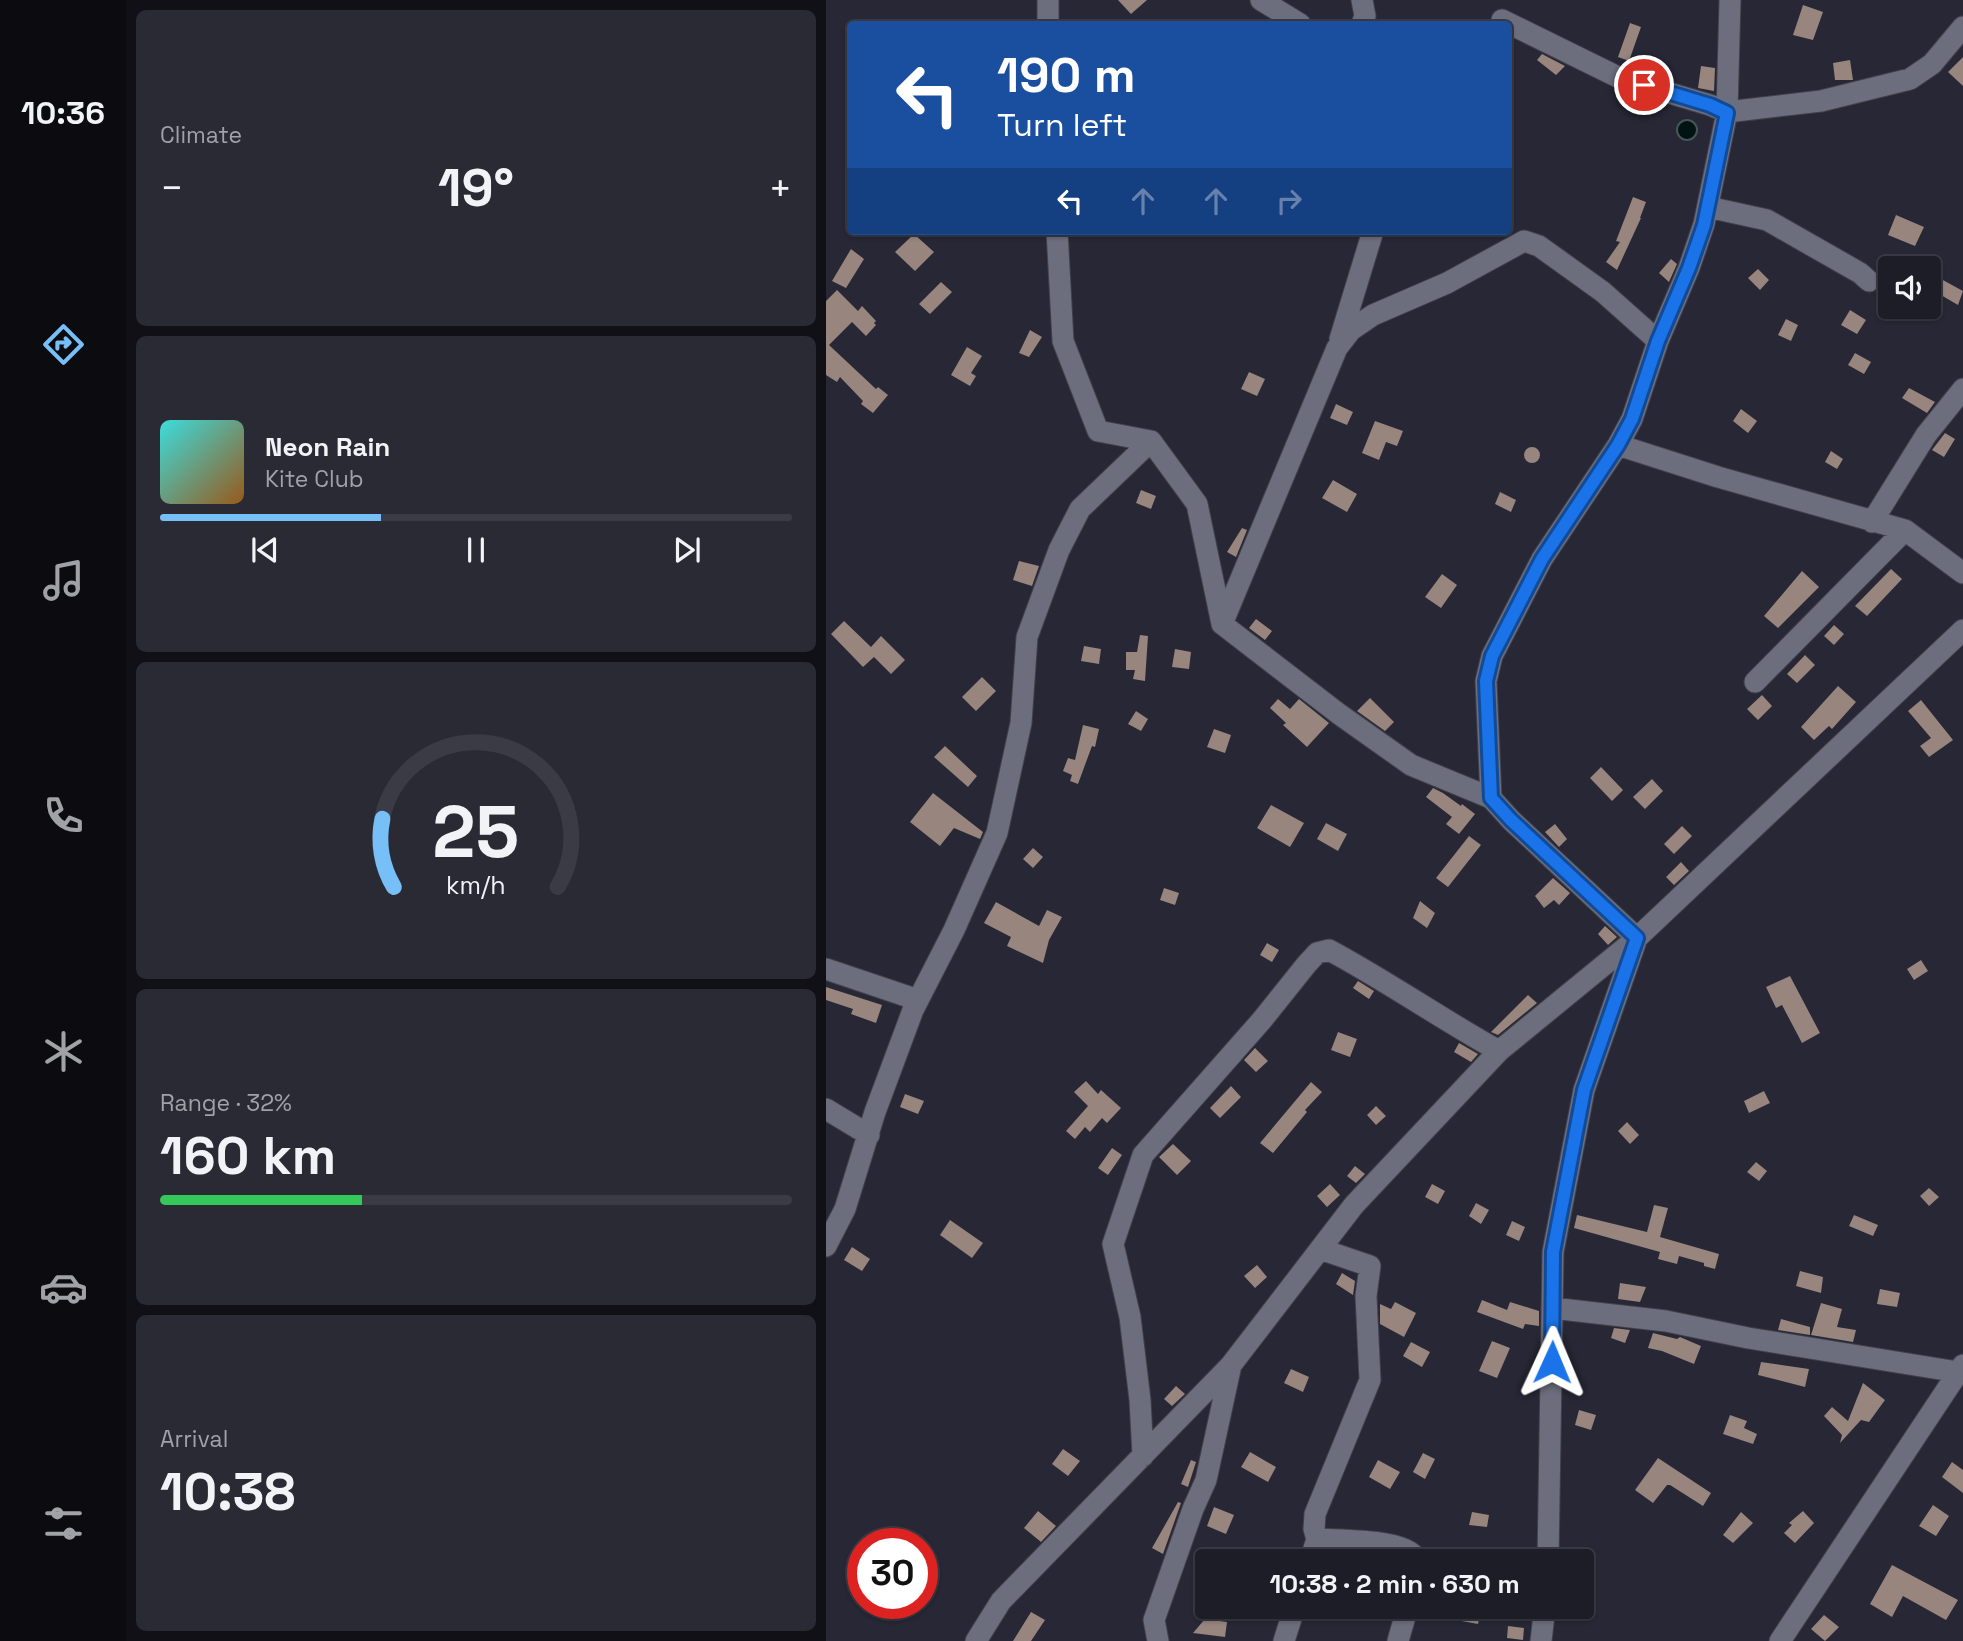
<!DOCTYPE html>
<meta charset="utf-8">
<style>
:root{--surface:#1d1d28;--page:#2a2a34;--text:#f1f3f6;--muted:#a0a2a8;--line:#3b3b45;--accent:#76c0f7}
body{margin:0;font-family:"Space Grotesk",sans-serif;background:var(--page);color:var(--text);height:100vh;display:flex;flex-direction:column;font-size:26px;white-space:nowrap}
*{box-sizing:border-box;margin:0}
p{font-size:23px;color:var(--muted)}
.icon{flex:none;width:38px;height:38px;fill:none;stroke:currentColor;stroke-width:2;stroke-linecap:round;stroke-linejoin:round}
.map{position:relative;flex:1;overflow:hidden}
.panel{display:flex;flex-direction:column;gap:10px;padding:10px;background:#101016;width:700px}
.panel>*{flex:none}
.hud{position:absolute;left:21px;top:21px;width:665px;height:214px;border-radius:7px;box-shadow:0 2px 5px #0004,0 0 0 2px var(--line);background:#1a4fa0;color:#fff;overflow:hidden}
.buttons{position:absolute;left:1052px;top:256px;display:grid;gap:14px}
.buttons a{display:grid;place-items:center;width:63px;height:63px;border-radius:7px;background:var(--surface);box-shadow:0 2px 5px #0004,0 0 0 2px var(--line);font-size:35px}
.speed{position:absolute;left:21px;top:1528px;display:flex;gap:14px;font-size:35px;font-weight:700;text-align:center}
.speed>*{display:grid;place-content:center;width:91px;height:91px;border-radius:50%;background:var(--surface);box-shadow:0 2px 5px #0004,0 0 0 2px var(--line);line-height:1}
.speed .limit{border:10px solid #d22;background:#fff;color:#111}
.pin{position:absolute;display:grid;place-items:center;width:60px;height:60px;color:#fff;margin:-30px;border:4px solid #fff;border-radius:50%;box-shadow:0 2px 7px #0007}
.me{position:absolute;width:77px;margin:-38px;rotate:1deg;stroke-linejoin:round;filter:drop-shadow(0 0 5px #0008)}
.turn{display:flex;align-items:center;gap:24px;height:147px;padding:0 35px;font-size:32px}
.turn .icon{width:91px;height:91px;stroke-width:2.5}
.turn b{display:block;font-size:49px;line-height:60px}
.lanes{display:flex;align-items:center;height:66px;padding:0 35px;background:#0003;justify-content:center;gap:35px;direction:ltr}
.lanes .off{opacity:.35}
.big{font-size:52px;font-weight:600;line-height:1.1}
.panel .card{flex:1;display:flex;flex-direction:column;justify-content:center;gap:10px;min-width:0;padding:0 24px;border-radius:10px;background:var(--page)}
.panel .dial{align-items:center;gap:0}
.dial svg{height:182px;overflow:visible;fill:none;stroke:var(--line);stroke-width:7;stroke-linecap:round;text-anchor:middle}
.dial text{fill:var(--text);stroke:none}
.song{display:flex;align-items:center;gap:21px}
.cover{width:84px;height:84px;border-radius:10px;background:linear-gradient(135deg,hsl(180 70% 55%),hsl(30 70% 35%))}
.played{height:7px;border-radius:4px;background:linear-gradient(90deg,var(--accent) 35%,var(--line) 35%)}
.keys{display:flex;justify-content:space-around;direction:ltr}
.heat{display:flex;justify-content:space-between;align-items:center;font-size:38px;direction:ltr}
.charge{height:10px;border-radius:5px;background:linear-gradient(90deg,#34c759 32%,var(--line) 0)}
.trip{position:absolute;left:369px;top:1549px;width:399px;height:70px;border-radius:7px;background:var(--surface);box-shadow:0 2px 5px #0004,0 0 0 2px var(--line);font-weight:600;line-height:70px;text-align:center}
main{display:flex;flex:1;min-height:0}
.tabs{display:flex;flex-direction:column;width:126px;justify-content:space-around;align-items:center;background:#0c0c10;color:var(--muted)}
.tabs .icon{width:49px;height:49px}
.tabs .current{color:var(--accent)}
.tabs b{font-size:32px;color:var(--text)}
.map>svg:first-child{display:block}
</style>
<main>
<nav class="tabs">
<b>10:36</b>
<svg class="icon current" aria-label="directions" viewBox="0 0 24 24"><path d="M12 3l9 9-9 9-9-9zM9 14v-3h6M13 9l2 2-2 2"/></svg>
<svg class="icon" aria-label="music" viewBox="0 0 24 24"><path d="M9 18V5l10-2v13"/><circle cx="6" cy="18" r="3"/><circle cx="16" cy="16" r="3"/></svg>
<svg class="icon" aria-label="phone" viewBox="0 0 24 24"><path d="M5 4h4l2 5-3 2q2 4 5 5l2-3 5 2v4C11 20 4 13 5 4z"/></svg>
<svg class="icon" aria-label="climate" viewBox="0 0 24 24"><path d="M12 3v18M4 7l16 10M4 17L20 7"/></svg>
<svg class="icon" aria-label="car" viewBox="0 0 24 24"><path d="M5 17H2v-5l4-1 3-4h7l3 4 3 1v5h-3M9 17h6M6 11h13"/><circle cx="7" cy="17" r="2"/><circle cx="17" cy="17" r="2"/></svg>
<svg class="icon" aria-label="filters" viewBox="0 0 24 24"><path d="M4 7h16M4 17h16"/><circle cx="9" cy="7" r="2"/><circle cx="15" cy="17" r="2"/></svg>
</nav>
<section class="panel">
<div class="card"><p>Climate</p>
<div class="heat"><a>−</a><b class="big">19°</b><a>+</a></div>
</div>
<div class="card">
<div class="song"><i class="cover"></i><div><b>Neon Rain</b><p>Kite Club</p></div></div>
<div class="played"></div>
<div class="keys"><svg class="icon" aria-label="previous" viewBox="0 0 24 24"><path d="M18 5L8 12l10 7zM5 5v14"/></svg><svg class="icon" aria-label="pause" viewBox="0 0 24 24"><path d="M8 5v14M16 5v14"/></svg><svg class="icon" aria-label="next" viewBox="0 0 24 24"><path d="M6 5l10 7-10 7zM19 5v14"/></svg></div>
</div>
<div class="card dial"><svg viewBox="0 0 100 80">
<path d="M14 69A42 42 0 1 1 86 69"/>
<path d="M14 69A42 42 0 0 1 9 39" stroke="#76c0f7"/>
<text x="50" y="56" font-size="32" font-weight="700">25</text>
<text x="50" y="72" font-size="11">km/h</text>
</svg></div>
<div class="card"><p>Range · 32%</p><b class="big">160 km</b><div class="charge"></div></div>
<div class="card"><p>Arrival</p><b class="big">10:38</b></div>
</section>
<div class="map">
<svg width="1137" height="1641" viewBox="0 0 1137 1641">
<rect width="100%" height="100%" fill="#272735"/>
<!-- water -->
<path fill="#011313" stroke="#485557" stroke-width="2" d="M851 130a10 10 0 1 1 20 0a10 10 0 1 1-20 0Z"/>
<!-- building -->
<path fill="#97857e" d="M292,0H321L305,14Z
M977,5L997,12L987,40L967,35Z
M804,23L815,27L803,61L792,57Z
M716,54L739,66L730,75L711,60Z
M1137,57V86L1122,72Z
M1024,60L1027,80H1009L1007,63Z
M875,66L889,68L888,91L872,88Z
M807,197L820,202L814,218H815L791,270L780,262L794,242L790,241Z
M1070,215L1098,227L1089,246L1062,235Z
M88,234L108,252L89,271L69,252Z
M25,249L38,259L20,288L6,281Z
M845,259L851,264L843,282L833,273Z
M932,269L943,280L934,290L922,278Z
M1115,279L1137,291L1132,305L1108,291Z
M115,282L126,292L104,314L93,304Z
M11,290L32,311L36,306L50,321L48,323L50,325L40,336L26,322L3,345L50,389L52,387L62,395L47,413L35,404L37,401L14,377L11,382L0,375V301Z
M1024,310L1040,320L1031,334L1015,325Z
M960,319L972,325L965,341L952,335Z
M204,330L216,337L203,357L193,353Z
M141,347L156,356L145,373L150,376L144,386L125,375Z
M1029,353L1045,362L1038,374L1022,365Z
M423,372L439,379L431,396L415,389Z
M1083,388L1109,402L1101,413L1076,398Z
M510,404L527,412L521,425L504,418Z
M915,409L931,421L922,433L907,421Z
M549,421L577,431L571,446L560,442L553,460L536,453Z
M1119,433L1129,439L1118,457L1106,450Z
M698 455a8 8 0 1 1 16 0a8 8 0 1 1-16 0Z
M1005,451L1017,459L1011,469L999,462Z
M507,480L531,494L521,512L496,498Z
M315,490L330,496L325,509L310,503Z
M674,492L690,500L685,512L669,504Z
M416,528L421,530L410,557L401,552Z
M193,561L213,566L206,586L187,580Z
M1065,569L1076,579L1041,616L1029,606Z
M976,571L993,587L952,628L938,616Z
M616,574L631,585L615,608L599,597Z
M430,619L446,631L439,640L423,628Z
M18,621L45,647L55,636L79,660L65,674L48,657L37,667L5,634Z
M1008,625L1018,634L1008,645L998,636Z
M314,635L322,636L319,681L307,679L309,670H300V652H311Z
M258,646L275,649L273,664L255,661Z
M349,649L365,652L363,669L346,667Z
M979,655L989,665L971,683L961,674Z
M156,677L170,691L150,711L136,697Z
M1012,686L1030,702L1006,729L1003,726L988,740L975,727Z
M936,695L946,706L932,720L921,709Z
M544,698L568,722L559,731L531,711Z
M452,699L464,709L473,699L503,723L481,747L457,725L460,723L444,708Z
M1095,700L1127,740L1103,757L1094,746L1105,738L1082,711Z
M310,711L322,719L315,731L302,724Z
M257,725L273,729L269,747L266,746L252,784L244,781L246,775L237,771L242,758L249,760Z
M388,729L405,735L399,753L381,747Z
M119,746L151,776L142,787L108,757Z
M775,767L797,790L786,801L764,778Z
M826,779L837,791L819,809L807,797Z
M607,788L617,793L635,806L636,804L649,814L633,834L620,824L626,817L600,797Z
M107,793L157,832L154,839L128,828L114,846L84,822Z
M445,805L478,823L464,847L431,828Z
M500,823L521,834L512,851L491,839Z
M729,824L741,839L733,847L719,832Z
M856,826L866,836L848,854L838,844Z
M643,836L655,845L622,887L610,878Z
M207,848L217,857L207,868L197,859Z
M855,862L863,871L848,885L840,877Z
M727,878L744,893L733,905L728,900L718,908L709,896Z
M338,888L353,893L349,905L334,900Z
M594,901L609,913L601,928L587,918Z
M170,902L213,926L221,910L236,917L223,940L217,963L181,946L185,937L158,923Z
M779,926L791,937L782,945L772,934Z
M441,943L453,950L446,962L434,955Z
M1095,960L1102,971L1088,980L1081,969Z
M964,976L994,1033L976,1043L956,1005L950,1008L940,987Z
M532,981L548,991L543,999L527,988Z
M0,987L56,1005L50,1023L25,1014L27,1009L0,1000Z
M702,995L711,1003L672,1035L665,1032Z
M512,1032L531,1039L524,1057L505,1050Z
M633,1043L652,1054L645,1062L628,1052Z
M429,1048L442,1061L430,1072L418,1060Z
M260,1081L272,1094L275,1090L295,1108L281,1123L276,1118L264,1132L259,1127L249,1139L240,1131L262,1106L248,1092Z
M485,1082L496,1092L479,1110L481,1112L447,1153L434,1143Z
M405,1086L415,1097L394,1118L384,1108Z
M938,1091L944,1103L923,1113L918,1101Z
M79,1094L98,1101L92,1114L74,1107Z
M550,1106L560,1116L550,1125L541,1115Z
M801,1122L813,1135L804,1144L792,1131Z
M347,1144L365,1161L351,1175L333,1157Z
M286,1148L296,1155L282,1175L272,1168Z
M930,1162L941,1171L933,1181L921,1172Z
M529,1166L539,1174L530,1183L521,1176Z
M504,1184L514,1195L501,1207L491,1196Z
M606,1184L619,1191L612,1204L599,1197Z
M1103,1188L1113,1197L1103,1206L1094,1196Z
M650,1203L663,1210L655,1224L643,1216Z
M828,1205L842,1208L834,1237L893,1254L889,1269L878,1266V1263L853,1256L851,1264L832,1259L834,1252L748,1228L751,1215L821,1232Z
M1028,1215L1052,1225L1047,1236L1023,1226Z
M124,1220L157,1243L146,1258L114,1235Z
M686,1221L699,1227L693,1241L680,1235Z
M26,1247L44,1259L36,1271L18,1260Z
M431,1265L441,1277L429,1288L418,1276Z
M974,1271L997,1277L995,1293L970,1286Z
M516,1273L529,1281L527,1295L510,1284Z
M794,1283L820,1287L814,1302L792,1299Z
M1054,1289L1074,1293L1071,1307L1051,1304Z
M656,1300L681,1310L684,1302L713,1311V1326L699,1324L697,1329L651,1312Z
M569,1302L590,1313L578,1337L554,1324V1304L565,1309Z
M995,1303L1016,1309L1011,1327L1030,1330L1027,1342L985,1335Z
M955,1319L984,1327V1335L952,1330Z
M788,1328L804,1330L799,1343L785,1338Z
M827,1333L851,1339L854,1337L875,1346L868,1364L836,1351L822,1348Z
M666,1341L684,1348L671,1378L653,1371Z
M585,1342L604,1352L596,1367L577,1356Z
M935,1362L983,1369L979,1387L932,1375Z
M465,1369L483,1377L477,1392L458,1383Z
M1037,1383L1059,1400L1043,1422L1035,1420L1014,1443L1016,1435L998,1416L1006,1407L1022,1421Z
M350,1386L359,1394L346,1406L338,1399Z
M753,1410L770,1415L765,1430L749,1425Z
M904,1415L921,1421L918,1428L931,1434L927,1444L897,1434Z
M237,1449L254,1461L242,1476L226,1464Z
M424,1452L450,1467L442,1482L415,1467Z
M597,1453L609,1459L599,1479L587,1472Z
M832,1458L885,1493L877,1506L844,1485H841L827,1503L809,1490Z
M365,1460L370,1462L362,1487L355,1484Z
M552,1460L574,1472L564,1489L543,1477Z
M1126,1462L1137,1470V1493L1116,1477Z
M352,1502L355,1503L337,1554L326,1548Z
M1107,1505L1123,1516L1110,1536L1093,1526Z
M388,1507L408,1515L400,1534L381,1526Z
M212,1511L230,1526L215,1542L198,1528Z
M977,1511L988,1523L969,1543L958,1533L966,1525L963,1523Z
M646,1512L663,1515L661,1527L643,1525Z
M915,1512L927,1523L907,1543L897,1535Z
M1066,1565L1132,1600L1120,1620L1077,1596L1066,1617L1044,1604Z
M632,1606L655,1610L652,1624L630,1620Z
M205,1612L219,1620L205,1641H187Z
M998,1615L1013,1627L999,1641L985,1629Z
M379,1619L401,1622L399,1637L367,1633Z
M682,1626L698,1628L697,1640L681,1638Z"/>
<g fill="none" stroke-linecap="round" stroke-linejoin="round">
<!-- minor casing -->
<g stroke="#41414c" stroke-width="23">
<path id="minor" d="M222,0V24
M435,0L474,24
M536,0L539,16L536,24
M676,20L796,79L884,105L901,112L995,101L1084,79L1106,64L1137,27
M882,207L941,220L1034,273L1043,281
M231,231L237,341L272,431L325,441L371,504L396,624L513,714L585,765L665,798L685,820L811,938L758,1090L727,1252L722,1561
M514,339L547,231
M792,445L892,477L1079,530L1137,573
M1046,522L1100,435L1137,389
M396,624L511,348L525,330L547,315L621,283L698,241L713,246L777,292L832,341
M929,682L1079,530
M665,798L660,681L666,656L716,559L792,445L806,419L832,341L863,268L878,224L901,112L904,0
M0,969L92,1000
M0,1109L43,1135
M0,1246L19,1209L49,1112L87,1010L128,930L171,833L195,723L201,637L233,550L254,509L325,441
M726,1308L840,1321L922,1338L1132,1372
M317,1456L314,1400L304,1317L287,1244L317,1155L436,1020L480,965L491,953L503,950C561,981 615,1019 673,1051
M491,1539C512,1541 586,1538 591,1561
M484,1561L491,1539L488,1529L489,1514L544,1380L540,1296L544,1266L494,1249
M150,1641L175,1601L405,1365L528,1205L673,1051L811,938L1137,630
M332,1641L328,1620L367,1509L380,1480L405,1365
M458,1641L469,1606
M572,1641L582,1606
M715,1641L719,1606
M954,1641L1137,1365"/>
</g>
<!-- minor -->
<use href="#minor" stroke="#6c6d7d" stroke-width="21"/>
</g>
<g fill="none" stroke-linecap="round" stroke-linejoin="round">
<!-- route casing -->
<g stroke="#114b97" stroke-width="18">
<path id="route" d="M726,1362L727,1252L758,1090L811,938L685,820L665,798L660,681L666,656L716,559L792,445L806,419L832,341L863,268L878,225L901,113L884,105L818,85"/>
</g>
<!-- route -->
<use href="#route" stroke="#1a73e8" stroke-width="12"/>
</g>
</svg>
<div class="buttons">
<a><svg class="icon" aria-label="sound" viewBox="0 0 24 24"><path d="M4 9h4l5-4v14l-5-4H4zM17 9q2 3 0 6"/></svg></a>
</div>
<div class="speed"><div class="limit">30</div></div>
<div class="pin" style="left:818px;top:85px;background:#d93025"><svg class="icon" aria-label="arrive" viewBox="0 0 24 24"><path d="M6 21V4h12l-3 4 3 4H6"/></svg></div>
<svg class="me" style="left:726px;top:1362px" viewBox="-20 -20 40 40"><path d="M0-17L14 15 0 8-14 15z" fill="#1a73e8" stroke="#fff" stroke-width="4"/></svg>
<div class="trip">10:38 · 2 min · 630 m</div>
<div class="hud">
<div class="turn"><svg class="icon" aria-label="left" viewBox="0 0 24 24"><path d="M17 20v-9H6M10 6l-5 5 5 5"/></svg><div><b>190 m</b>Turn left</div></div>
<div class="lanes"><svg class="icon" aria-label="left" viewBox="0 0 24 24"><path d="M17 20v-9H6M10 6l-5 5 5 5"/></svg><svg class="icon off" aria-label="ahead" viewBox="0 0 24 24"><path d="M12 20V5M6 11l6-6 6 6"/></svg><svg class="icon off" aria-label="ahead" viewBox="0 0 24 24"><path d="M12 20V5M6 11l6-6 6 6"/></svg><svg class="icon off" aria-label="right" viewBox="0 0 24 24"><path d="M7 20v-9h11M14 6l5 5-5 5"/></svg></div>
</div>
</div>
</main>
